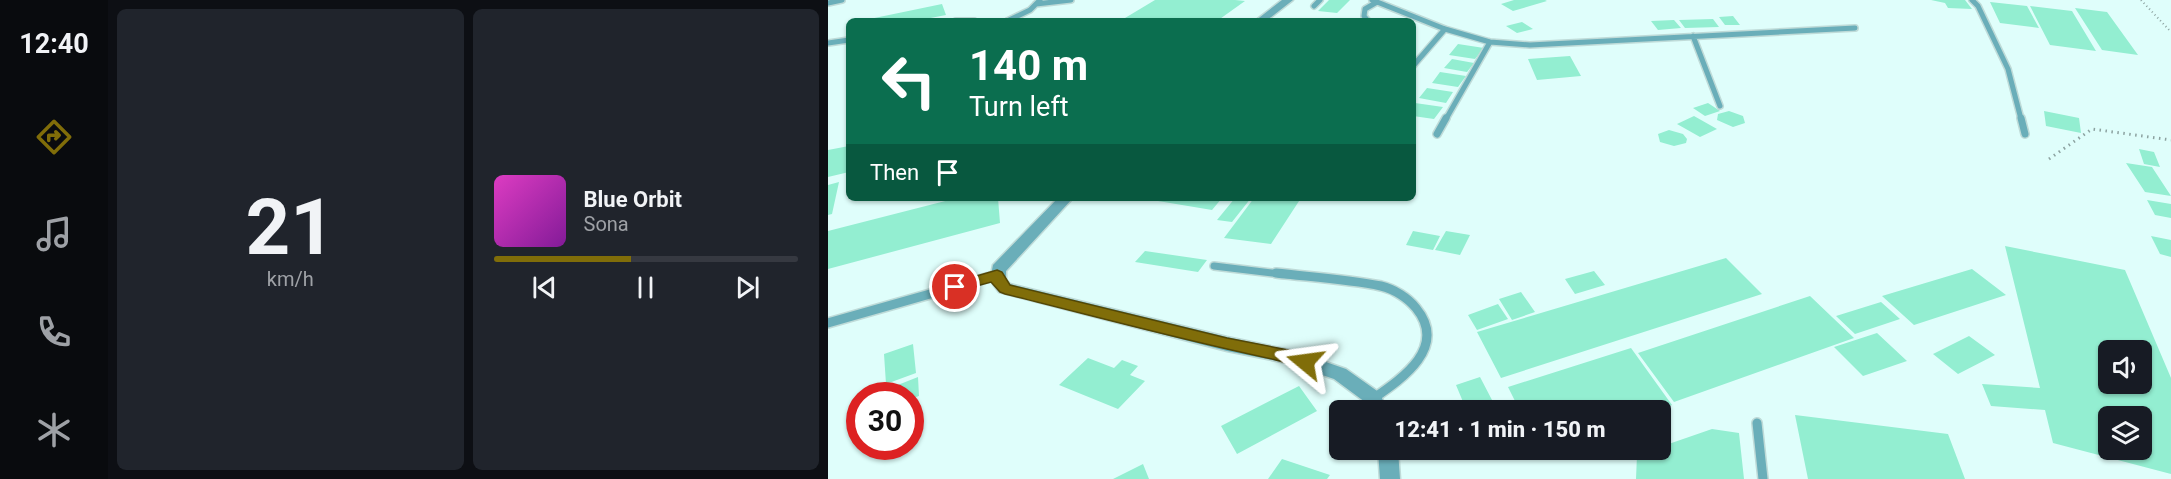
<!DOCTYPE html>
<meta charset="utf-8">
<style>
:root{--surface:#171b24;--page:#20242c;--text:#f1f3f6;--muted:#9ea1a6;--line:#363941;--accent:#806d09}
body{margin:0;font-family:Roboto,sans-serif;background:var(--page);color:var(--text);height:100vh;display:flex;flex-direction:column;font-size:22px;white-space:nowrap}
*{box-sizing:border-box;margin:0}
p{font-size:20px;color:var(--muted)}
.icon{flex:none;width:33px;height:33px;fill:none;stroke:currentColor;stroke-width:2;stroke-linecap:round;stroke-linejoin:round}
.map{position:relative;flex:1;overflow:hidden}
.sheet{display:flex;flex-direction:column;gap:9px;padding:9px;background:#0d0f14;width:720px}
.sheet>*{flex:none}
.banner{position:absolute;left:18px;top:18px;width:570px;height:183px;border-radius:9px;box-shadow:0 2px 4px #0004;background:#0b6e4f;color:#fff;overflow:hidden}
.tools{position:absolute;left:1270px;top:340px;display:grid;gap:12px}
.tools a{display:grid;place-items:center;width:54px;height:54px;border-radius:9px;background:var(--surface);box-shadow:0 2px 4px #0004;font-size:30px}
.speed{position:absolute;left:18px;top:382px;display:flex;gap:12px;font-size:30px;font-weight:700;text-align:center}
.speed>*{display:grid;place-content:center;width:78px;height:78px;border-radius:50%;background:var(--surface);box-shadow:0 2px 4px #0004;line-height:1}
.speed .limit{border:9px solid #d22;background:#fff;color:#111}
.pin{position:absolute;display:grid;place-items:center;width:51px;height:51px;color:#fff;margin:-26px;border:3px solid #fff;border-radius:50%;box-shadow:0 2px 6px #0007}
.me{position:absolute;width:66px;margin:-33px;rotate:286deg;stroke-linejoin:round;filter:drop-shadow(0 0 4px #0008)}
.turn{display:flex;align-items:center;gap:21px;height:126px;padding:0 24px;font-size:27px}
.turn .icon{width:78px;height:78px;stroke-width:2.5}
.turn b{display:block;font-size:42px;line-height:51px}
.then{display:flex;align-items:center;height:57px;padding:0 24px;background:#0003;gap:12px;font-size:22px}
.sheet .card{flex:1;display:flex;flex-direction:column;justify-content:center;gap:9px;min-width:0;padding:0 21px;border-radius:9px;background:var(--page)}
.sheet .dial{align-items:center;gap:0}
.dial b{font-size:78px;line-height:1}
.song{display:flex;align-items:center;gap:18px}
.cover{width:72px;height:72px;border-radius:9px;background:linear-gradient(135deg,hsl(310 70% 55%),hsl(290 70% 35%))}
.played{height:6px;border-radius:3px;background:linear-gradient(90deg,var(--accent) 45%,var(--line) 45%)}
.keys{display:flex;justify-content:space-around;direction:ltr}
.sheet .tiles{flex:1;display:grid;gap:9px;grid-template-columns:repeat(2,1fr)}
.trip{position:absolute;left:501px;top:400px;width:342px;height:60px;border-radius:9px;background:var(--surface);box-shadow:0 2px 4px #0004;font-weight:800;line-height:60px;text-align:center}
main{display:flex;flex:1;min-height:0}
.menu{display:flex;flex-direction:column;width:108px;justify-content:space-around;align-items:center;background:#090b0e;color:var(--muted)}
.menu .icon{width:42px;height:42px}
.menu .on{color:var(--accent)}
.menu b{font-size:27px;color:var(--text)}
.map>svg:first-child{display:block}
</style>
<main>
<nav class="menu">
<b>12:40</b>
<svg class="icon on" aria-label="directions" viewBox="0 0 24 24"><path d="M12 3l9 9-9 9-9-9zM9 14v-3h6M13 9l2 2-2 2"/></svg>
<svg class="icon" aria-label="music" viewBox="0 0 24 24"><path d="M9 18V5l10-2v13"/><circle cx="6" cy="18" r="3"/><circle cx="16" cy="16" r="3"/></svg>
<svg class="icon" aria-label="phone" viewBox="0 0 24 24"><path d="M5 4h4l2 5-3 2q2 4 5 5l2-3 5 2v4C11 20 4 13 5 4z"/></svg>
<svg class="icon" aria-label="climate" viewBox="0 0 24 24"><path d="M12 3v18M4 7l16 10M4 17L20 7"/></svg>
</nav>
<section class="sheet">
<div class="tiles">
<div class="card dial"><b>21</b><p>km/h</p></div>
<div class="card">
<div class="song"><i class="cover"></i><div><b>Blue Orbit</b><p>Sona</p></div></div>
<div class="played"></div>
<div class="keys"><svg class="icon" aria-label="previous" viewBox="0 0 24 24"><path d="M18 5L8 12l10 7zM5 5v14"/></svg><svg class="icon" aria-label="pause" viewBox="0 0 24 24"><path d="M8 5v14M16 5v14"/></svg><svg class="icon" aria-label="next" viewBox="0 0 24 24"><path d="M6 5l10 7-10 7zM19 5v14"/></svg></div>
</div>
</div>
</section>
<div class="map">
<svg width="1343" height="479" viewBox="0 0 1343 479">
<rect width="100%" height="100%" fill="#dffefb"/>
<!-- building -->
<path fill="#93eed1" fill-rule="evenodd" d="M327,0H407L417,1L389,21H292Z
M501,0H522L509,13L490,11Z
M686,0H717L719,1L685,11L673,4Z
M1103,0H1137L1144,9L1120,8L1117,3Z
M1162,2L1199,6L1211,28L1172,23Z
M114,4L118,15L87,21H32Z
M1202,6L1244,11L1268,51L1222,45Z
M1247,8L1279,12L1310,55L1274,50Z
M905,16L912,25H897L891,17Z
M885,19L891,27L857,28L851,20Z
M846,20L853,28L830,30L823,21Z
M694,22L705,29L689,33L678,26Z
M630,44L656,48L647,59L621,55Z
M742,56L753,76L709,80L700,59Z
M624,59L646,63L639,72L616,68Z
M612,72L638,76L630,87L604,83Z
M599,88L625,92L618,103L591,98Z
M587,103L615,107L606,119L585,116Z
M880,103L892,111L877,116L865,108Z
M901,111L915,116L917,123L905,127L889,120L890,114Z
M1216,111L1251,118L1253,133L1218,126Z
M866,116L889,129L872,137L849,124Z
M841,130L855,134L859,139L858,143L846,146L832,142L830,134Z
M21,146V172L0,177V150Z
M1311,149L1326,152L1332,167L1316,164Z
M1298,163L1324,167L1343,196L1317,192Z
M11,182L4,214L0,215V185Z
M129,198H170L172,223L0,269V231Z
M312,198H394L384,210Z
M407,198H423L404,222L389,220Z
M426,198H473L443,244L396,238Z
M1319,200L1343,204V218L1327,215Z
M585,231L612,236L605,250L578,245Z
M618,231L642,235L632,255L607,250Z
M1323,236L1343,240V257L1332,254Z
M1177,246L1297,270L1343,378V474L1225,443L1217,410L1163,406L1154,384L1212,388ZM1281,351H1314V384H1281ZM1281,417H1314V450H1281Z
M317,251L379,260L370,272L307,262Z
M898,258L934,294L673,378L649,332Z
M1144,269L1178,295L1086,325L1054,296Z
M766,271L777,285L747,294L737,279Z
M693,292L707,312L684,320L671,299Z
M982,296L1026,338L846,402L810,353Z
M1053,302L1072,319L1027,334L1008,316Z
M670,304L680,319L649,330L640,315Z
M1049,333L1079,361L1035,376L1006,347Z
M1141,336L1167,355L1130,374L1105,354Z
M85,344L88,373L58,384L56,354Z
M803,348L844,405L827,411H692L680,387Z
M260,358L286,368L294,360L310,366L302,375L317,381L290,409L231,385Z
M90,377L91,396L82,399V396H47V394Z
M652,377L664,400L638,409L628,385Z
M471,386L489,411L409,454L393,426Z
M967,415L1120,434L1137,479H980Z
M884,429L911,433L916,479H808L809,455L824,450H832V447Z
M454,459L502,475L499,479H440Z
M315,464L321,479H285Z"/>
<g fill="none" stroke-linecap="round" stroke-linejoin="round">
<!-- lane-far2 casing -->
<g stroke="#bfdbd8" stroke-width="8">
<path id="lane-far2" d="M544,0L617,29L662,42L702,45L1027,28
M1144,0L1150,6L1180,69L1193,119
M0,3L14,0
M208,4L243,0
M486,6L492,0
M128,21H146
M179,21L202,10L212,0
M540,21L536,16L537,9L549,2
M865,36L892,106
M0,43L21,40
M585,66L617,29
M618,119L662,42"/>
</g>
<!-- lane-far1 casing -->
<g stroke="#bfdbd8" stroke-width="10">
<path id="lane-far1" d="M1193,118L1197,134
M609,134L618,118
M386,266L461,275"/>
</g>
<!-- lane casing -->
<g stroke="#bfdbd8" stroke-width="12">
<path id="lane" d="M448,273C483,277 519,279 553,286C566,289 580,298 588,308C620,347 575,378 546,398
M0,323L169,275
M929,423L935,479"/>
</g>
<!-- street casing -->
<g stroke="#bfdbd8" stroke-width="3">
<path id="street" d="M454,0H465L438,21H427Z
M230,198H245L178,271V280L182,284L399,337L466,351L518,369L552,393L559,411H539L537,402L506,379L459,363L399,351L171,292L162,280L165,265Z
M550,450H570L572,479H552Z"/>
</g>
<!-- path-far1 -->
<path stroke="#8ca2a0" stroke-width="2" stroke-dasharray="1 3" stroke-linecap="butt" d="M1313,0L1343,32"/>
<!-- path -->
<path stroke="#8ca2a0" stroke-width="3" stroke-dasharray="1.5 4.5" stroke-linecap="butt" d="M1221,159L1264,129L1343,140"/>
<!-- lane-far2 -->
<use href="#lane-far2" stroke="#6aaeb9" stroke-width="5"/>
<!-- lane-far1 -->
<use href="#lane-far1" stroke="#6aaeb9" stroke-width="7"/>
<!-- lane -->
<use href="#lane" stroke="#6aaeb9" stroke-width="9"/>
<!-- street -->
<use href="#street" fill="#6aaeb9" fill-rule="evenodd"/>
</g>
<!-- route -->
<path fill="#806d09" stroke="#534706" stroke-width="1.5" d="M169,270L174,272L182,285L399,338L460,350L483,357L485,362L483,366C472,370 455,361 444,359C354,340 266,316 177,294L172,292L163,282L127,292L119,287L121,284Z"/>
</svg>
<div class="tools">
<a><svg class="icon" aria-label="sound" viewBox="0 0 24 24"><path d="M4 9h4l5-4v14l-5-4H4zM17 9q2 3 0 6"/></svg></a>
<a><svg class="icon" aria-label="layers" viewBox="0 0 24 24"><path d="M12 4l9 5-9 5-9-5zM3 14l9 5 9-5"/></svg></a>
</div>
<div class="speed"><div class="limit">30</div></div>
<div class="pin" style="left:127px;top:287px;background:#d93025"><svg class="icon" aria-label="arrive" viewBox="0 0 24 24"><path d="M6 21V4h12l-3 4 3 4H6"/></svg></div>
<svg class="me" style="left:477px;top:362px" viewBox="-20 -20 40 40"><path d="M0-17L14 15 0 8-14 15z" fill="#806d09" stroke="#fff" stroke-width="4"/></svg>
<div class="trip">12:41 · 1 min · 150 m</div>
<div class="banner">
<div class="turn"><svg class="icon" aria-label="left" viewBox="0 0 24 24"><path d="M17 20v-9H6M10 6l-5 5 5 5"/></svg><div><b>140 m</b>Turn left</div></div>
<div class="then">Then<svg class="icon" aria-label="arrive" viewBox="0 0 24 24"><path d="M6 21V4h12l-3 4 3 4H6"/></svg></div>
</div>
</div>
</main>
